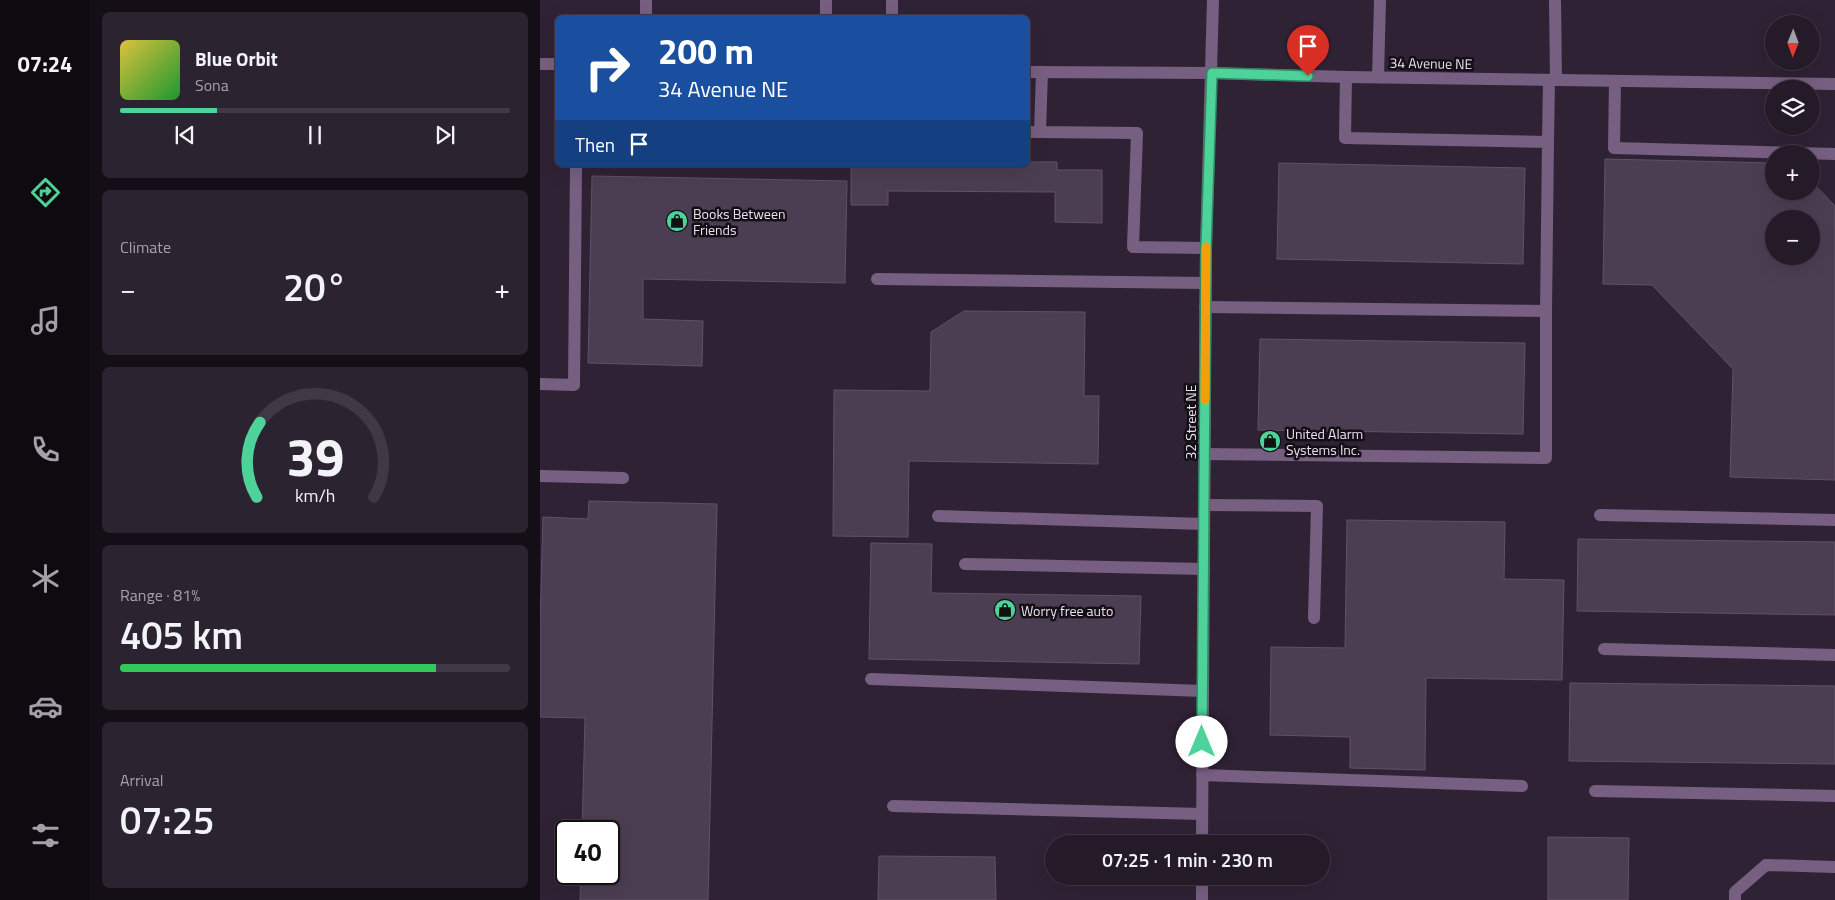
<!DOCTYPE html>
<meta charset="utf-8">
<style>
:root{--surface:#241a28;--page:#2c2330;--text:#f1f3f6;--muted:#a3a1a8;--line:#413845;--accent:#4dd39a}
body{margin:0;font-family:"Titillium Web",sans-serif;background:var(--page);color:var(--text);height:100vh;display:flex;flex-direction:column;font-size:19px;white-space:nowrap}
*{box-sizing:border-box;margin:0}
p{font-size:16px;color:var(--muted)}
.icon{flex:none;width:28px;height:28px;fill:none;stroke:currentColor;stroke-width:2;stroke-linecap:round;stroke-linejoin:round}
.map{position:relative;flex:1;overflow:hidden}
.sheet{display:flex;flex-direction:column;gap:12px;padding:12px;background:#140e16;width:450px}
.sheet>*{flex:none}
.hud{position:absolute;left:15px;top:15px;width:475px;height:152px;border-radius:8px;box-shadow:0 5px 20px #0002,0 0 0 1px var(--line);background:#1a4fa0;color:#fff;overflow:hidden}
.needle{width:32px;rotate:181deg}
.fabs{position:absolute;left:1225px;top:15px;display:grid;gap:10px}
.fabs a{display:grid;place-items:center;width:55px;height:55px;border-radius:50%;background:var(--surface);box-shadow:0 5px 20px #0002,0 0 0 1px var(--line);font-size:25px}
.speed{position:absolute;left:15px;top:820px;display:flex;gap:10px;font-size:25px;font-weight:700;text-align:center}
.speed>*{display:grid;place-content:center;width:65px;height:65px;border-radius:50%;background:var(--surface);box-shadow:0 5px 20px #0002,0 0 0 1px var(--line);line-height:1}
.speed .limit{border:2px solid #111;border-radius:8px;background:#fff;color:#111}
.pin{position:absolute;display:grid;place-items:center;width:42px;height:42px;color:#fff;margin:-51px -21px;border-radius:50% 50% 50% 0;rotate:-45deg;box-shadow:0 0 5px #0007}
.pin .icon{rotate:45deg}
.me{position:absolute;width:55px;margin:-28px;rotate:0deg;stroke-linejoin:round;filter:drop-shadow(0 0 4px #0008)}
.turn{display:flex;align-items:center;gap:18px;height:105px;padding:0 20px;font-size:22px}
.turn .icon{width:65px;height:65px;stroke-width:2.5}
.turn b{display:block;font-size:35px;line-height:42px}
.then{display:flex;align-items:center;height:48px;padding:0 20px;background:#0003;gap:10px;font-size:19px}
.big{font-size:38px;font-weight:600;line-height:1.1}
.sheet .tile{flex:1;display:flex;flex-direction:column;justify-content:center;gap:8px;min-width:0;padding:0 18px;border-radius:8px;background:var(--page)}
.sheet .dial{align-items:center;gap:0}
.dial svg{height:130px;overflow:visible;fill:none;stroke:var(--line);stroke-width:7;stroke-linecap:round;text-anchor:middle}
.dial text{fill:var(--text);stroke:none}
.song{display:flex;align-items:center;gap:15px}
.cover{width:60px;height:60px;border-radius:8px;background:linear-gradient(135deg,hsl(50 70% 55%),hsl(130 70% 35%))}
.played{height:5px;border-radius:2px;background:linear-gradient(90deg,var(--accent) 25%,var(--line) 25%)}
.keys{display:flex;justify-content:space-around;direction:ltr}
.heat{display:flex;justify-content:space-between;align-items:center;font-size:28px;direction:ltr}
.charge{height:8px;border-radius:4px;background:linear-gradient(90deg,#34c759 81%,var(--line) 0)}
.trip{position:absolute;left:505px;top:835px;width:285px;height:50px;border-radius:25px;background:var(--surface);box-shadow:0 5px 20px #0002,0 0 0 1px var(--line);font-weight:600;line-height:50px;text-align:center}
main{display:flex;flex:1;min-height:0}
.tab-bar{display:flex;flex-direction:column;width:90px;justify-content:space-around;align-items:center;background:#0e0a10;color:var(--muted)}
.tab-bar .icon{width:35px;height:35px}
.tab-bar .current{color:var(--accent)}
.tab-bar b{font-size:22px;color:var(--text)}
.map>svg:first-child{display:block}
</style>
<main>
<nav class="tab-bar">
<b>07:24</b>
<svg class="icon current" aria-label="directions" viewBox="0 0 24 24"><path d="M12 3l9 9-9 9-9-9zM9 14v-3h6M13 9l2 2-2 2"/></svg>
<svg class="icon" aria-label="music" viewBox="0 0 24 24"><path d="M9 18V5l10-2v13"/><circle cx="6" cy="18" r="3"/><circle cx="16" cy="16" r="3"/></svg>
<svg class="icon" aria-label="phone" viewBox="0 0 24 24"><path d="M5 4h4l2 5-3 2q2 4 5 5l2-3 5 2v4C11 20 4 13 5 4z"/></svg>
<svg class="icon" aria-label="climate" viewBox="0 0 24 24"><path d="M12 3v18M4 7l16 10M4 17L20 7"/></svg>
<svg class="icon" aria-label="car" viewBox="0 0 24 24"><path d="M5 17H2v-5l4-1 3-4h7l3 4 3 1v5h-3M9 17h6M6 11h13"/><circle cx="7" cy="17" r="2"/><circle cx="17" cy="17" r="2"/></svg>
<svg class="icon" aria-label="filters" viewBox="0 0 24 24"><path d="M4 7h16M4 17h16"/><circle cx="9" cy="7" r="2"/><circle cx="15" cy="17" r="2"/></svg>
</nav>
<section class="sheet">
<div class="tile">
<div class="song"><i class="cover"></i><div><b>Blue Orbit</b><p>Sona</p></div></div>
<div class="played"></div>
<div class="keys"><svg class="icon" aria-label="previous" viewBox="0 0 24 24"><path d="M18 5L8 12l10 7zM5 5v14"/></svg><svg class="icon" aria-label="pause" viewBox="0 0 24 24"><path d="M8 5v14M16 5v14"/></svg><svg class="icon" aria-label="next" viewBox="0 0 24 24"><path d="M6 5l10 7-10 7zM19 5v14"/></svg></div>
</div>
<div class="tile"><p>Climate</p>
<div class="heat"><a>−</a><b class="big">20°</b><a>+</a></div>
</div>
<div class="tile dial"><svg viewBox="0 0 100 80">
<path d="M14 69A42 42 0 1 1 86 69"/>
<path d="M14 69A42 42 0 0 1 16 23" stroke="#4dd39a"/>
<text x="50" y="56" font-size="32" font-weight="700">39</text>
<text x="50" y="72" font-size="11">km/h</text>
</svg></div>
<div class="tile"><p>Range · 81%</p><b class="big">405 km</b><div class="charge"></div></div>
<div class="tile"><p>Arrival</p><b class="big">07:25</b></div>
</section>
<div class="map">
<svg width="1295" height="900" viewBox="0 0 1295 900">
<rect width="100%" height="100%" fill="#302235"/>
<!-- building -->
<path fill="#4c3e52" stroke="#605166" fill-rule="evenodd" d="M1065,159L1234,163V191H1271V181L1295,206V480L1190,477L1193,369L1112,285L1063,284ZM1234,219H1271V256H1234Z
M488,162H517V170H562V223L515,222V192L348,191V205H311V165H488Z
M739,163L985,168L983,264L737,259Z
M52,176L307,181L305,283L103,279V319L163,321L162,366L48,363Z
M424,311L545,312L544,396H559L558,464L369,461L368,537L293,536L294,390L390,391L391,332Z
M720,339L985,343L983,434L718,430Z
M49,501L177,504L168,900H40L41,874H69V831H42L45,718L0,717V626L3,517L48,519Z
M807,520L965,522L964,579L1024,580L1022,680L886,678L885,770L810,768V737L730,735L731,647L805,648Z
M1038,539L1295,542V615L1037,611Z
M331,543L392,544L391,593L601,596L599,664L329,659Z
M1030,683L1295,686V764L1029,761Z
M1008,837L1089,838L1088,900H1008Z
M339,856L455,857L456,900H338Z"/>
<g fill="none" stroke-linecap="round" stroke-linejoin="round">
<!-- service -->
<path stroke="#775f81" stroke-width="12" d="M1015,0L1016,80
M106,18V0
M286,18V0
M352,18V0
M806,77L805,138L1008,142L1009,80
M838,77L840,0
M1075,81L1074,148L1295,154
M488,132H500L502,72
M500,132L597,133L593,247L666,248
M337,279L665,283
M665,307L1006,311L1008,142
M0,384L34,385L36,165
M664,454L1006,458V311
M0,476L83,478
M664,505L777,506L774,618
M1060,515L1295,520
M398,516L664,524
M425,564L664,569
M1064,649L1295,655
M331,679L663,691
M662,775L982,786
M1055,791L1295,796
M353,806L662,814
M1195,900V892L1226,865L1295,867"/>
<!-- minor -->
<path stroke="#775f81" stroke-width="12" d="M0,64H18
M488,72L672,73L806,77L1295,84"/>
<!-- tertiary -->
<path stroke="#775f81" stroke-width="12" d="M662,844L666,248L673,0
M662,900V876"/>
</g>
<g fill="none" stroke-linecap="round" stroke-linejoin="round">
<!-- route casing -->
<g stroke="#328964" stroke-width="12">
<path id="route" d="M662,742L666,248L672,73L768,76"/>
</g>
<!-- route -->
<use href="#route" stroke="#4dd39a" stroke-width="9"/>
<!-- slow -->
<path stroke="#f59e0b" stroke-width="9" d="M665,400L666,247"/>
</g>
<!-- icons -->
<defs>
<g id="shop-disc" transform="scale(1.125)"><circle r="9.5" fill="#4dd39a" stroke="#140e17"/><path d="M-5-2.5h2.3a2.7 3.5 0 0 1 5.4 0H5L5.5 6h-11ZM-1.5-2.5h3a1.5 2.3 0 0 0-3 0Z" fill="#111"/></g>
</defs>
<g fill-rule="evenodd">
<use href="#shop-disc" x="137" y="221"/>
<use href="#shop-disc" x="730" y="441"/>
<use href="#shop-disc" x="465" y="610"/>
</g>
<g text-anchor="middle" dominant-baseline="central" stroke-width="5" stroke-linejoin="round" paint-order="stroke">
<!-- street labels -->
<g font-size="14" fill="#eae1ee" stroke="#140e17">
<text transform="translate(891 63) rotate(1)">34 Avenue NE</text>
<text transform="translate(650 422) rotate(-90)">32 Street NE</text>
</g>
<!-- poi labels -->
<g font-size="14" fill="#eae1ee" stroke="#140e17" text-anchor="start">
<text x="153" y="213">Books Between<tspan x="153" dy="16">Friends</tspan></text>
<text x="746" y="433">United Alarm<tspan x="746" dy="16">Systems Inc.</tspan></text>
<text x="481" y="610">Worry free auto</text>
</g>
</g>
</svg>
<div class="fabs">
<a><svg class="needle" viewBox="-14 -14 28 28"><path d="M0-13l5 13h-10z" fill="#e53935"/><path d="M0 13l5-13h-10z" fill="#a3a1a8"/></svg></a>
<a><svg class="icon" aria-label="layers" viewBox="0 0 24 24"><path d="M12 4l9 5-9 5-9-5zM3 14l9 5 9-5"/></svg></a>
<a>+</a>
<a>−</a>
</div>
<div class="speed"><div class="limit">40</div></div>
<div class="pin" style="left:768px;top:76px;background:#d93025"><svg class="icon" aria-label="arrive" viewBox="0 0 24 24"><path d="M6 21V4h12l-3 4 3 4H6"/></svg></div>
<svg class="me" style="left:662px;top:742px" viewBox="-20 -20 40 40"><circle r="19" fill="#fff"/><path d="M0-13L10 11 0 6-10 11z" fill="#4dd39a"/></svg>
<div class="trip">07:25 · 1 min · 230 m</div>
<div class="hud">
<div class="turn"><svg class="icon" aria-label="right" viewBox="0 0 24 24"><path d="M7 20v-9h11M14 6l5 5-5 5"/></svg><div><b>200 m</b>34 Avenue NE</div></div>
<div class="then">Then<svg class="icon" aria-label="arrive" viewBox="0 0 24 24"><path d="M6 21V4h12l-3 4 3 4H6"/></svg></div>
</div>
</div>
</main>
